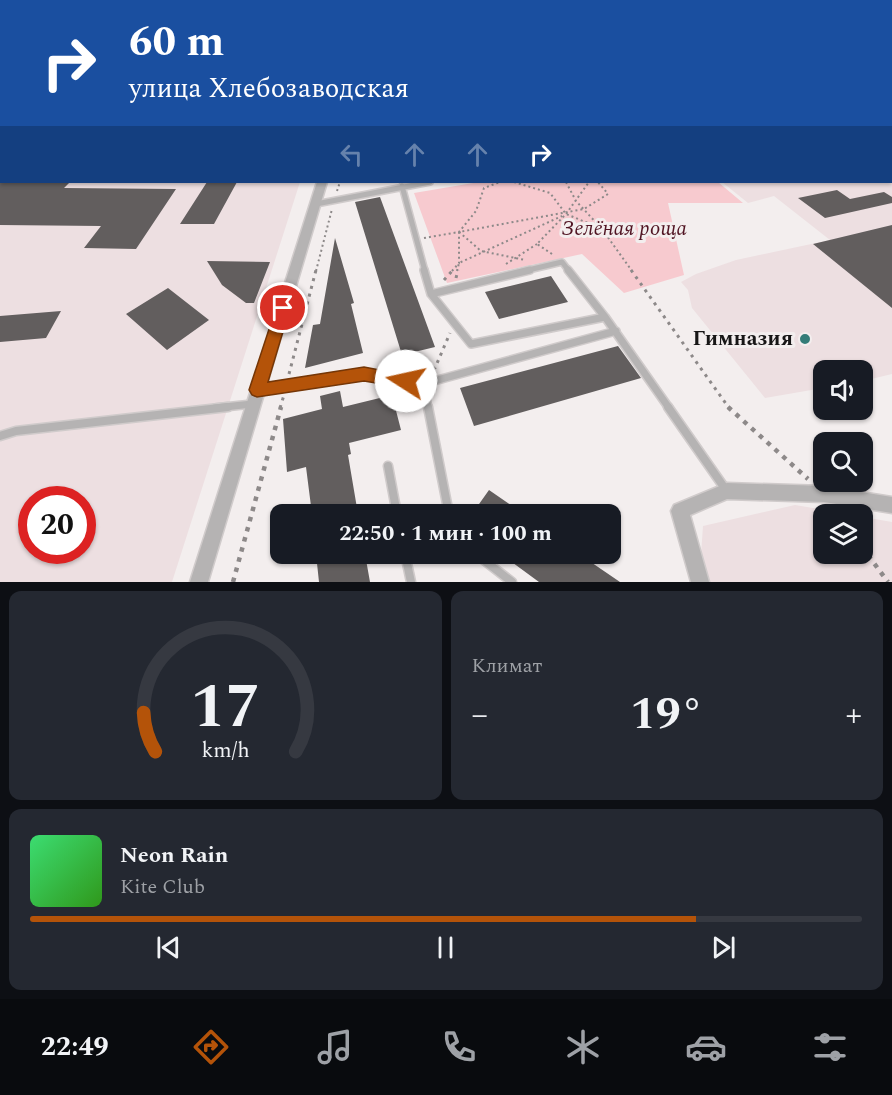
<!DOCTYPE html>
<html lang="ru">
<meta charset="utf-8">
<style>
:root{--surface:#171b24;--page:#242831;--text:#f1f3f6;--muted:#9ea1a6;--line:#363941;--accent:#b45309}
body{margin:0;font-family:Spectral,serif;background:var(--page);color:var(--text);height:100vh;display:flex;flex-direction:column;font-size:22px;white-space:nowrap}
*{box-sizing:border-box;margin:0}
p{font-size:20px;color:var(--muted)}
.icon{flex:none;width:33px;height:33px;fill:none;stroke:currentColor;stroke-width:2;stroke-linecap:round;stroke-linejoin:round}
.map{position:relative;height:582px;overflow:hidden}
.details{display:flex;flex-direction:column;gap:9px;padding:9px;background:#0d0f14;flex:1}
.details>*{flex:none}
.guide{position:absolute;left:0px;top:0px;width:892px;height:183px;box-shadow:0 2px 4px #0004;background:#1a4fa0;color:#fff;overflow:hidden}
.tools{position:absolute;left:813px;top:360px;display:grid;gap:12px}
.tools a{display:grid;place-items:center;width:60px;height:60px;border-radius:12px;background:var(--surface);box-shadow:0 2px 4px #0004;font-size:30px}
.speed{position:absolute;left:18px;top:486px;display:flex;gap:12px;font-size:30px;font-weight:700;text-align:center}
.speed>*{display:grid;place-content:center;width:78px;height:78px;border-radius:50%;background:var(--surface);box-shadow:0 2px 4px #0004;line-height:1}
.speed .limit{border:9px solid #d22;background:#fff;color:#111}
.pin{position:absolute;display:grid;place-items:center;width:51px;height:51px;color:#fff;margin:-26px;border:3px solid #fff;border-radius:50%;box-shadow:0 2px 6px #0007}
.me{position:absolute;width:66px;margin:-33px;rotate:280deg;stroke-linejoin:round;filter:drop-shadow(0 0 4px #0008)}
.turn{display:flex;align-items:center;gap:21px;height:126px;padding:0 30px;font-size:27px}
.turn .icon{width:78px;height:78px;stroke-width:2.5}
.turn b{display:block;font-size:42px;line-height:51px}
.lanes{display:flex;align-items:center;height:57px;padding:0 30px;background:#0003;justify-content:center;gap:30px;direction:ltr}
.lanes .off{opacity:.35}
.big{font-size:45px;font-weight:700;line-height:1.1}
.details .tile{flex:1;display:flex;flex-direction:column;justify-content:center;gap:9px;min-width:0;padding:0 21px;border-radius:12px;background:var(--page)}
.details .dial{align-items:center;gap:0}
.dial svg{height:156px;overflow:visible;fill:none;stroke:var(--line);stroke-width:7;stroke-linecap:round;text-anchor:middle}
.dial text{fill:var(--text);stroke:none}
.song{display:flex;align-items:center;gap:18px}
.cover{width:72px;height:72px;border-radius:9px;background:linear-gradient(135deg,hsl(140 70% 55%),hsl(110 70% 35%))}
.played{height:6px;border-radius:3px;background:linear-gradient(90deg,var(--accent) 80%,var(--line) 80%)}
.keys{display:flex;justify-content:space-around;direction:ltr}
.heat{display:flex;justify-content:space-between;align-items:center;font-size:33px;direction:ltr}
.details .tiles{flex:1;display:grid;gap:9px;grid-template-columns:1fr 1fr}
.tile:last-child{grid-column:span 2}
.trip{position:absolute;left:270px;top:504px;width:351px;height:60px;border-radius:12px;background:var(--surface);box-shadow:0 2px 4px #0004;font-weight:700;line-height:60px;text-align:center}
.dock{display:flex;height:96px;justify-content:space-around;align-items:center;background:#090b0e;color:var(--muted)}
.dock .icon{width:42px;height:42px}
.dock .current{color:var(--accent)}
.dock b{font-size:27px;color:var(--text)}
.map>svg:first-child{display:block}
</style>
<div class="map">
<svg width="892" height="582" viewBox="0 0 892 582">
<rect width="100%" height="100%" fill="#f3eeee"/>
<!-- built -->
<path fill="#eddfe1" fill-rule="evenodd" d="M0,149L2,182H300L172,582H0ZM32,500H82V550H32Z
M722,182H892V374L863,381L862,370H824L823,388L765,398L692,308L688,290L681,282L696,274L736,260L830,240L774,196L748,203Z
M795,505L849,514H824V554H862L863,517L892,522V582H705L700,569L703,526Z"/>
<!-- green -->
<path fill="#f7cacf" d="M479,182H718L743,203H668L684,275L624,293L582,254L447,283L414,193Z"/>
<!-- building -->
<path fill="#625e5e" d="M0,182H70L64,188L176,189L136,249L84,248L101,226L0,225Z
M207,182H237L214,224H180Z
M837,190L850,199L884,192L892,197V203L825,218L798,198Z
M380,197L435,347L402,355L355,202Z
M892,225V308L813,244Z
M335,238L354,303L351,304L363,353L305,368L313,325L320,324Z
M207,261L270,262L254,303H246L222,285Z
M551,276L568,302L499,319L485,292Z
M168,288L209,320L167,350L126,314Z
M61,311L46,338L0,342V316Z
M618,346L641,378L474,426L460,388Z
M340,391L343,407L392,395L401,430L349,443L351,454L348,455L358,514H312L306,467L287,472L283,419L322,409L320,396Z
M489,490L524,514H472Z
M316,554H365L370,582H319Z
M501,554H579L620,582H539Z"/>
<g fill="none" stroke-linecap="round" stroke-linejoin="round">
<!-- service-far2 casing -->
<g stroke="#d0cbcb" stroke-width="8">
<path id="service-far2" d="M402,186L425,271
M316,204L430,182
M524,271L562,262L569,271"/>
</g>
<!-- service-far1 casing -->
<g stroke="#d0cbcb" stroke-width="10">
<path id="service-far1" d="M424,270L431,294L471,344L605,317L669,408
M568,270L605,317
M431,294L530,270
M423,384L428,408
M258,390L364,374L423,384L616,331
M215,408L252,404"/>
</g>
<!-- service casing -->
<g stroke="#d0cbcb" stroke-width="11">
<path id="service" d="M428,407L449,514
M668,407L726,490
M0,436L16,431L228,407
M388,466L397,514
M405,554L411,582
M476,554L512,582"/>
</g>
<!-- minor casing -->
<g stroke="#d0cbcb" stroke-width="3">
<path id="minor" d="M317,182H327L208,582H190Z
M727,483L824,486L892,497V513L824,502L727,499L690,515L709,582H691L671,511L674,505Z"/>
</g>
<!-- path-far2 -->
<path stroke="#8d8989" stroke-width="2" stroke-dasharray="2 3" stroke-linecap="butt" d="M514,182L550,193L566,214L600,228
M566,182L576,201L602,229L632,271
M337,191L340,182
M459,232L481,251L525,260
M424,238L459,232L476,211L484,188L500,182
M552,254L537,244L566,214L589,182
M506,264L537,244
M316,271L332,209
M452,271L459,263V232L584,209L608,194L598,182
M457,271L459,263L562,216"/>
<!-- path-far1 -->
<path stroke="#8d8989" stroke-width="3" stroke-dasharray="3 5" stroke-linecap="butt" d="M631,270L729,408
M456,278L458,270
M444,280L453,270
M417,372L435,368L450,333
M289,374L316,270
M280,408L284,395"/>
<!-- path -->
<path stroke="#8d8989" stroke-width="4.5" stroke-dasharray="4.5 6" stroke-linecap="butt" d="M728,407L808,479
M862,547L888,582
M233,582L281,407"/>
<!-- service-far2 -->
<use href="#service-far2" stroke="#b5b3b3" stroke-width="5"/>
<!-- service-far1 -->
<use href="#service-far1" stroke="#b5b3b3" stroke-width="7"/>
<!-- service -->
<use href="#service" stroke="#b5b3b3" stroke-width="8"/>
<!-- minor -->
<use href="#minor" fill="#b5b3b3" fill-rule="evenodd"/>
</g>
<!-- sky -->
<linearGradient id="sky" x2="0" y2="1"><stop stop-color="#9facce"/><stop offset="0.49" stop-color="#faf7f7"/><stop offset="1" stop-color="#faf7f7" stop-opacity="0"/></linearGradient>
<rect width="892" height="160" fill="url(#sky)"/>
<!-- route -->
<path fill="#b45309" stroke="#753606" stroke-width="1.5" d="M283,302L290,308L268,382L364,367L411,376L414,381L411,386L406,388L364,381L257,397L252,395L249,390L276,308Z"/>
<!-- markers -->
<circle fill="#347c78" stroke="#f3eeee" stroke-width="2" cx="805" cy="339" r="6"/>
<g text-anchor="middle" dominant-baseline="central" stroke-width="6" stroke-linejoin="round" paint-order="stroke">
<!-- park labels -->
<g font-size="21" font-style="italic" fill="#501422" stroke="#f3eeee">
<text x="624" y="229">Зелёная роща</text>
</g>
<!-- poi labels -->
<g font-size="21" font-weight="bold" fill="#171616" stroke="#f3eeee" text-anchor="end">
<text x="793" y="339">Гимназия</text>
</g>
</g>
</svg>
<div class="tools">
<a><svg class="icon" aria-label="sound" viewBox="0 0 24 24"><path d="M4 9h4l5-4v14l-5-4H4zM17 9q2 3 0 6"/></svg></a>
<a><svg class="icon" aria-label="search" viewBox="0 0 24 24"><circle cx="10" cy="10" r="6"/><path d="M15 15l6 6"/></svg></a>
<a><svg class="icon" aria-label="layers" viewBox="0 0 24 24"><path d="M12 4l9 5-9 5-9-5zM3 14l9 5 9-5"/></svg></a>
</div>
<div class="speed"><div class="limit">20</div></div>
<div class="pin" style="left:283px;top:308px;background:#d93025"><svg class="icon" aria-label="arrive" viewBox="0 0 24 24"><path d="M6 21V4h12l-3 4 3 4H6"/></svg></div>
<svg class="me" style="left:406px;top:381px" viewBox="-20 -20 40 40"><circle r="19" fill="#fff"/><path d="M0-13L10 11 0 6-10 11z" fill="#b45309"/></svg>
<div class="trip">22:50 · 1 мин · 100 m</div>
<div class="guide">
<div class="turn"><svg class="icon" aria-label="right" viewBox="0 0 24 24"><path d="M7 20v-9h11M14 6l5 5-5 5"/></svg><div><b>60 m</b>улица Хлебозаводская</div></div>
<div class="lanes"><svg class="icon off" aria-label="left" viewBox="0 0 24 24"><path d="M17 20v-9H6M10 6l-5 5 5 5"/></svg><svg class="icon off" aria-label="ahead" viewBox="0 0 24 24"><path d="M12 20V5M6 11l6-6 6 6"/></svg><svg class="icon off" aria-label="ahead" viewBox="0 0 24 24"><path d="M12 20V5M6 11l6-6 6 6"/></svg><svg class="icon" aria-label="right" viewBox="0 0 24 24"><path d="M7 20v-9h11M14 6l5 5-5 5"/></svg></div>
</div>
</div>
<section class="details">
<div class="tiles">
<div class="tile dial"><svg viewBox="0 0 100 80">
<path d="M14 69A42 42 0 1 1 86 69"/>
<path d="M14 69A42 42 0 0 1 8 49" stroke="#b45309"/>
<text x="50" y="56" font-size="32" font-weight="700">17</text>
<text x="50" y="72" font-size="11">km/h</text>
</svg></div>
<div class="tile"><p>Климат</p>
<div class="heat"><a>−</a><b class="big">19°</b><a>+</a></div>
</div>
<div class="tile">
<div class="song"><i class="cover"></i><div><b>Neon Rain</b><p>Kite Club</p></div></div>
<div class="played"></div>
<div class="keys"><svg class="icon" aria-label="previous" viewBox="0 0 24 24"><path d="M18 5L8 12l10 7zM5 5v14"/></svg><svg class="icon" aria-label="pause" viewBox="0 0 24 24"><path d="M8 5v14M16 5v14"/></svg><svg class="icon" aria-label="next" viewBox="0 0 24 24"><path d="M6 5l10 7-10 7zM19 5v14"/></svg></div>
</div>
</div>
</section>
<nav class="dock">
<b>22:49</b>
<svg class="icon current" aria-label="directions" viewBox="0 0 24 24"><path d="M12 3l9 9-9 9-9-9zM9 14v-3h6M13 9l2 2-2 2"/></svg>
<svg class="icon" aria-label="music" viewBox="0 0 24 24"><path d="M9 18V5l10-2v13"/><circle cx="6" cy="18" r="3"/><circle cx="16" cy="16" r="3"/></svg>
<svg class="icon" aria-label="phone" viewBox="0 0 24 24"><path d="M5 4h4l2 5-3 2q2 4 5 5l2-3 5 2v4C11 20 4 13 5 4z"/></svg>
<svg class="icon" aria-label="climate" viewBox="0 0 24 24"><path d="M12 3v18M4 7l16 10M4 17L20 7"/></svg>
<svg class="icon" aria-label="car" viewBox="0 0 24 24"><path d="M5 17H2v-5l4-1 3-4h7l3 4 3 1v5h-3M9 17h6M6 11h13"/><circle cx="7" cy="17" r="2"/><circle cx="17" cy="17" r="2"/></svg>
<svg class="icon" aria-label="filters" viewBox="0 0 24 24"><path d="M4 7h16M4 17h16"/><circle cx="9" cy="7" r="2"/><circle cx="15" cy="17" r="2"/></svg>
</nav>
